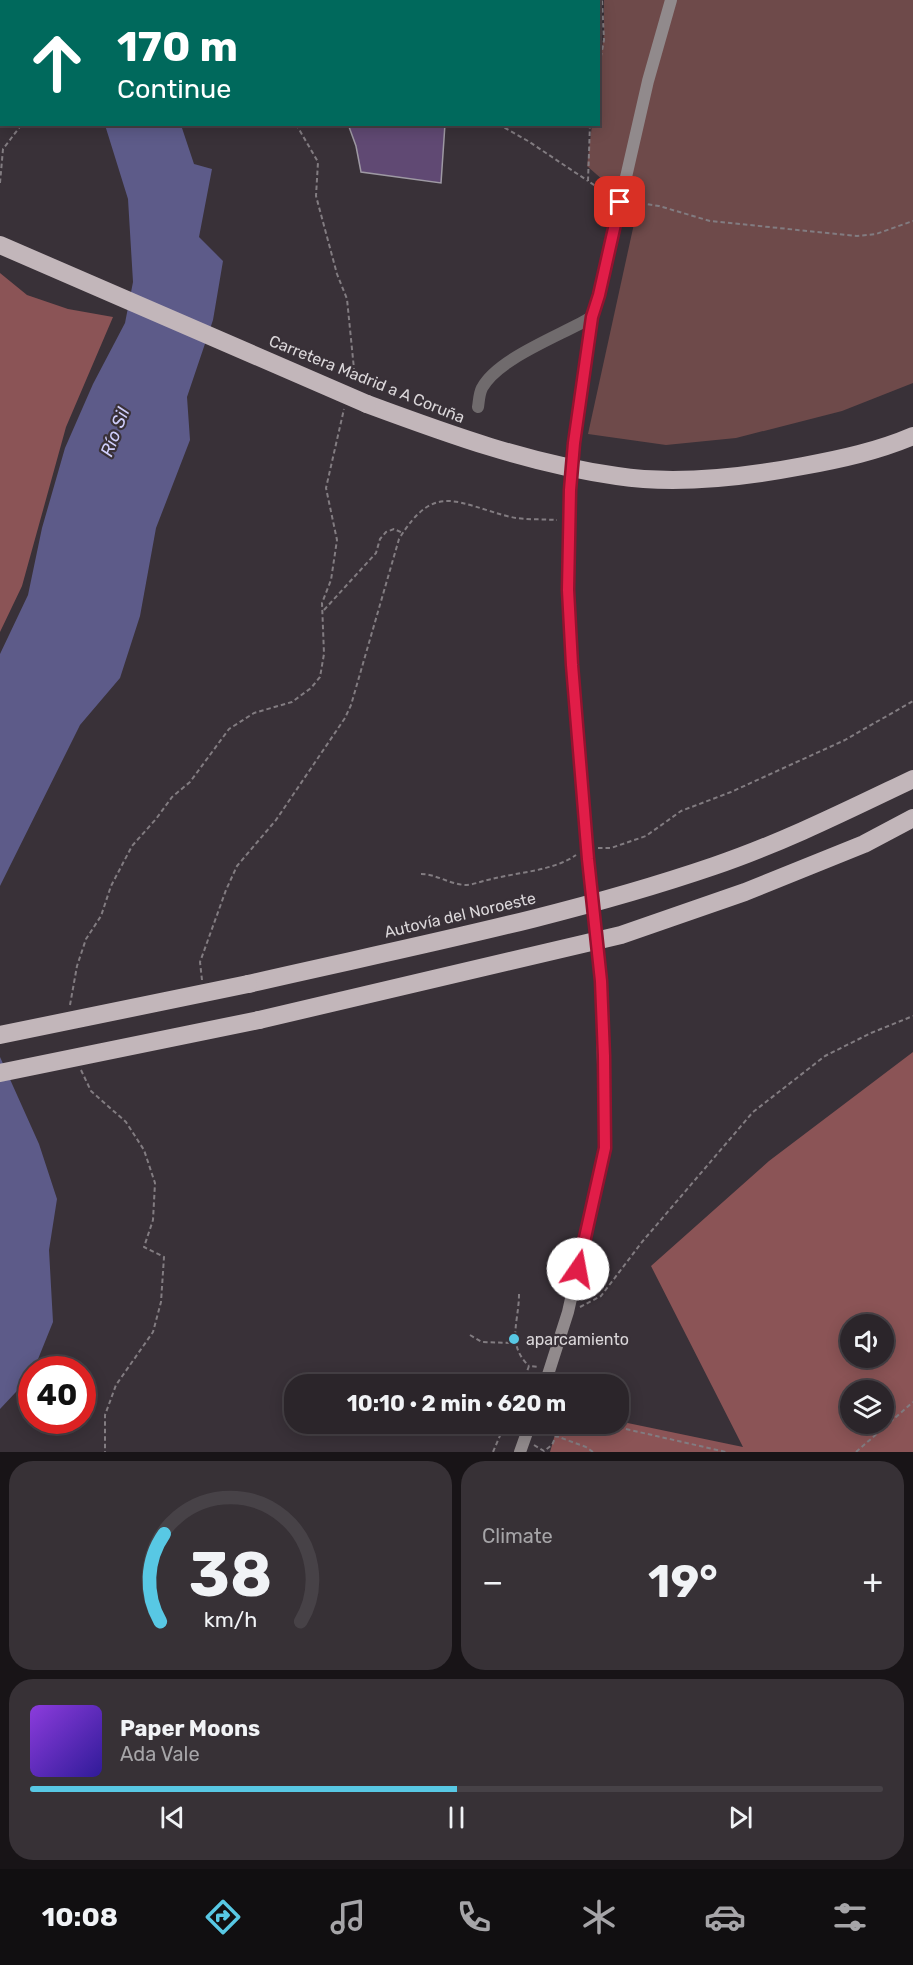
<!DOCTYPE html>
<meta charset="utf-8">
<style>
:root{--surface:#2b252a;--page:#373136;--text:#f1f3f6;--muted:#a6a5a8;--line:#474247;--accent:#58c8e4}
body{margin:0;font-family:Rubik,sans-serif;background:var(--page);color:var(--text);height:100vh;display:flex;flex-direction:column;font-size:22px;white-space:nowrap}
*{box-sizing:border-box;margin:0}
p{font-size:20px;color:var(--muted)}
.icon{flex:none;width:33px;height:33px;fill:none;stroke:currentColor;stroke-width:2;stroke-linecap:round;stroke-linejoin:round}
.map{position:relative;height:1452px;overflow:hidden}
.side{display:flex;flex-direction:column;gap:9px;padding:9px;background:#181417;flex:1}
.side>*{flex:none}
.banner{position:absolute;left:0px;top:0px;width:600px;height:126px;box-shadow:0 3px 15px #0003,0 0 0 2px var(--line);background:#00695c;color:#fff;overflow:hidden}
.controls{position:absolute;left:840px;top:1314px;display:grid;gap:12px}
.controls a{display:grid;place-items:center;width:54px;height:54px;border-radius:50%;background:var(--surface);box-shadow:0 3px 15px #0003,0 0 0 2px var(--line);font-size:30px}
.speed{position:absolute;left:18px;top:1356px;display:flex;gap:12px;font-size:30px;font-weight:700;text-align:center}
.speed>*{display:grid;place-content:center;width:78px;height:78px;border-radius:50%;background:var(--surface);box-shadow:0 3px 15px #0003,0 0 0 2px var(--line);line-height:1}
.speed .limit{border:9px solid #d22;background:#fff;color:#111}
.pin{position:absolute;display:grid;place-items:center;width:51px;height:51px;color:#fff;margin:-26px;border-radius:12px;box-shadow:0 3px 9px #0006}
.me{position:absolute;width:66px;margin:-33px;rotate:12deg;stroke-linejoin:round;filter:drop-shadow(0 0 4px #0008)}
.turn{display:flex;align-items:center;gap:21px;height:126px;padding:0 18px;font-size:27px}
.turn .icon{width:78px;height:78px;stroke-width:2.5}
.turn b{display:block;font-size:42px;line-height:51px}
.big{font-size:45px;font-weight:700;line-height:1.1}
.side .tile{flex:1;display:flex;flex-direction:column;justify-content:center;gap:9px;min-width:0;padding:0 21px;border-radius:24px;background:var(--page)}
.side .dial{align-items:center;gap:0}
.dial svg{height:156px;overflow:visible;fill:none;stroke:var(--line);stroke-width:7;stroke-linecap:round;text-anchor:middle}
.dial text{fill:var(--text);stroke:none}
.song{display:flex;align-items:center;gap:18px}
.cover{width:72px;height:72px;border-radius:9px;background:linear-gradient(135deg,hsl(270 70% 55%),hsl(250 70% 35%))}
.played{height:6px;border-radius:3px;background:linear-gradient(90deg,var(--accent) 50%,var(--line) 50%)}
.keys{display:flex;justify-content:space-around;direction:ltr}
.heat{display:flex;justify-content:space-between;align-items:center;font-size:33px;direction:ltr}
.side .tiles{flex:1;display:grid;gap:9px;grid-template-columns:1fr 1fr}
.tile:last-child{grid-column:span 2}
.trip{position:absolute;left:284px;top:1374px;width:345px;height:60px;border-radius:24px;background:var(--surface);box-shadow:0 3px 15px #0003,0 0 0 2px var(--line);font-weight:700;line-height:60px;text-align:center}
.menu{display:flex;height:96px;justify-content:space-around;align-items:center;background:#110f11;color:var(--muted)}
.menu .icon{width:42px;height:42px}
.menu .selected{color:var(--accent)}
.menu b{font-size:27px;color:var(--text)}
.map>svg:first-child{display:block}
</style>
<div class="map">
<svg width="913" height="1452" viewBox="0 0 913 1452">
<rect width="100%" height="100%" fill="#393138"/>
<!-- green -->
<path fill="#6e4a4a" d="M604,0H913V383L842,411L736,438L666,445L588,434L637,210L587,166L592,125L598,124V78L604,34Z"/>
<!-- forest -->
<path fill="#8b5456" fill-rule="evenodd" d="M0,273L27,295L68,309L113,317L66,427L22,586L0,632Z
M913,1052V1452H550L558,1424H618V1421L743,1447L651,1266L769,1161ZM850,1324H884V1358H850ZM850,1390H884V1424H850Z"/>
<!-- water -->
<path fill="#5d5b89" d="M105,125H181L194,164L212,169L199,237L223,261L213,320L187,397L190,440L156,528L140,616L120,678L80,725L0,886V654L28,595L42,528L65,448L93,384L125,323L133,282L128,199Z
M0,1057L39,1144L57,1199L49,1250L53,1322L34,1369L32,1370L31,1376L0,1409Z"/>
<!-- building -->
<path fill="#604973" stroke="#9e99a3" stroke-width="1.5" d="M348,124H445L441,183L361,172L356,146Z"/>
<g fill="none" stroke-linecap="round" stroke-linejoin="round">
<!-- path -->
<path stroke="#827c81" stroke-width="2" stroke-dasharray="4.5 3" stroke-linecap="butt" d="M205,0V2
M0,5L2,7
M0,50L2,51
M598,72L604,40L602,0
M0,101L2,95
M296,124L318,162L316,196L337,274L347,299L354,369L351,380
M498,124L528,141L588,181
M590,124L588,181L611,196
M0,183L3,149L22,124
M633,202L659,206L710,221L857,236L876,234L913,221
M324,610L376,553L380,539L386,532L394,529L403,533
M598,848H611L646,836L681,811L731,792L845,740L913,701
M421,874C436,874 449,884 465,885C474,885 484,880 492,879C519,872 553,871 576,855
M202,980L200,962L226,890L237,866L276,820L345,718L351,705L399,539C435,480 457,504 511,517C525,520 542,519 557,520
M70,1005L77,966L86,939L101,916L111,886L132,846L156,819L172,797L190,782L229,729L254,713L292,702L311,688L320,677L324,654L322,603L331,580L337,540L326,488L344,409
M81,1070L91,1091L126,1122L144,1150L155,1183L153,1220L144,1247L164,1257L161,1302L153,1332L116,1385L105,1415V1452
M519,1294C519,1322 506,1344 529,1366
M580,1307L601,1296L642,1242L753,1112L825,1056L871,1033L913,1016
M470,1335L482,1342L514,1343
M522,1384L529,1366L539,1367
M604,1424L726,1452
M556,1436L562,1424
M534,1445L544,1451L552,1445L556,1436L586,1447L593,1452
M493,1452L505,1424
M856,1452L913,1402"/>
<!-- street -->
<path stroke="#706b6d" stroke-width="12" d="M478,407C479,401 479,394 482,388C498,358 562,335 592,317"/>
<!-- secondary -->
<path stroke="#918a8c" stroke-width="12" d="M574,443L592,317L599,295L648,81L671,0
M570,490L568,590L572,665L588,859
M545,1384L568,1312L605,1148L601,981
M520,1452L530,1424"/>
<!-- highway -->
<path stroke="#c2b6ba" stroke-width="18" d="M367,404C448,434 530,464 617,476C675,485 745,477 803,466C841,459 878,451 913,436
M248,984C404,948 562,918 714,866C782,843 848,810 913,779
M259,1020L621,935L745,892L864,844L913,818"/>
<!-- secondary-bridge -->
<path stroke="#918a8c" stroke-width="12" d="M570,490L574,443
M588,859L601,981"/>
<!-- highway-bridge -->
<path stroke="#c2b6ba" stroke-width="18" d="M0,245L367,404
M0,1035L248,984
M0,1073L259,1020"/>
</g>
<g fill="none" stroke-linecap="round" stroke-linejoin="round">
<!-- route casing -->
<g stroke="#92132f" stroke-width="15">
<path id="route" d="M578,1269L605,1148L604,1056L601,981L588,859L572,665L568,590L570,490L574,443L592,317L599,295L620,202"/>
</g>
<!-- route -->
<use href="#route" stroke="#e11d48" stroke-width="10"/>
</g>
<!-- markers -->
<circle fill="#58c8e4" stroke="#393138" stroke-width="2" cx="514" cy="1339" r="6"/>
<g text-anchor="middle" dominant-baseline="central" stroke-width="4.5" stroke-linejoin="round" paint-order="stroke">
<!-- street labels -->
<g font-size="16" fill="#dbd7da" stroke="#393138">
<text transform="translate(367 379) rotate(22)">Carretera Madrid a A Coruña</text>
<text transform="translate(460 915) rotate(-13)">Autovía del Noroeste</text>
</g>
<!-- poi labels -->
<g font-size="16" fill="#dbd7da" stroke="#393138" text-anchor="start">
<text x="526" y="1339">aparcamiento</text>
</g>
<!-- water labels -->
<g font-size="18" font-style="italic" fill="#cfcefb" stroke="#393138">
<text transform="translate(115 432) rotate(-69)">Río Sil</text>
</g>
</g>
</svg>
<div class="controls">
<a><svg class="icon" aria-label="sound" viewBox="0 0 24 24"><path d="M4 9h4l5-4v14l-5-4H4zM17 9q2 3 0 6"/></svg></a>
<a><svg class="icon" aria-label="layers" viewBox="0 0 24 24"><path d="M12 4l9 5-9 5-9-5zM3 14l9 5 9-5"/></svg></a>
</div>
<div class="speed"><div class="limit">40</div></div>
<div class="pin" style="left:620px;top:202px;background:#d93025"><svg class="icon" aria-label="arrive" viewBox="0 0 24 24"><path d="M6 21V4h12l-3 4 3 4H6"/></svg></div>
<svg class="me" style="left:578px;top:1269px" viewBox="-20 -20 40 40"><circle r="19" fill="#fff"/><path d="M0-13L10 11 0 6-10 11z" fill="#e11d48"/></svg>
<div class="trip">10:10 · 2 min · 620 m</div>
<div class="banner">
<div class="turn"><svg class="icon" aria-label="ahead" viewBox="0 0 24 24"><path d="M12 20V5M6 11l6-6 6 6"/></svg><div><b>170 m</b>Continue</div></div>
</div>
</div>
<section class="side">
<div class="tiles">
<div class="tile dial"><svg viewBox="0 0 100 80">
<path d="M14 69A42 42 0 1 1 86 69"/>
<path d="M14 69A42 42 0 0 1 16 24" stroke="#58c8e4"/>
<text x="50" y="56" font-size="32" font-weight="700">38</text>
<text x="50" y="72" font-size="11">km/h</text>
</svg></div>
<div class="tile"><p>Climate</p>
<div class="heat"><a>−</a><b class="big">19°</b><a>+</a></div>
</div>
<div class="tile">
<div class="song"><i class="cover"></i><div><b>Paper Moons</b><p>Ada Vale</p></div></div>
<div class="played"></div>
<div class="keys"><svg class="icon" aria-label="previous" viewBox="0 0 24 24"><path d="M18 5L8 12l10 7zM5 5v14"/></svg><svg class="icon" aria-label="pause" viewBox="0 0 24 24"><path d="M8 5v14M16 5v14"/></svg><svg class="icon" aria-label="next" viewBox="0 0 24 24"><path d="M6 5l10 7-10 7zM19 5v14"/></svg></div>
</div>
</div>
</section>
<nav class="menu">
<b>10:08</b>
<svg class="icon selected" aria-label="directions" viewBox="0 0 24 24"><path d="M12 3l9 9-9 9-9-9zM9 14v-3h6M13 9l2 2-2 2"/></svg>
<svg class="icon" aria-label="music" viewBox="0 0 24 24"><path d="M9 18V5l10-2v13"/><circle cx="6" cy="18" r="3"/><circle cx="16" cy="16" r="3"/></svg>
<svg class="icon" aria-label="phone" viewBox="0 0 24 24"><path d="M5 4h4l2 5-3 2q2 4 5 5l2-3 5 2v4C11 20 4 13 5 4z"/></svg>
<svg class="icon" aria-label="climate" viewBox="0 0 24 24"><path d="M12 3v18M4 7l16 10M4 17L20 7"/></svg>
<svg class="icon" aria-label="car" viewBox="0 0 24 24"><path d="M5 17H2v-5l4-1 3-4h7l3 4 3 1v5h-3M9 17h6M6 11h13"/><circle cx="7" cy="17" r="2"/><circle cx="17" cy="17" r="2"/></svg>
<svg class="icon" aria-label="filters" viewBox="0 0 24 24"><path d="M4 7h16M4 17h16"/><circle cx="9" cy="7" r="2"/><circle cx="15" cy="17" r="2"/></svg>
</nav>
